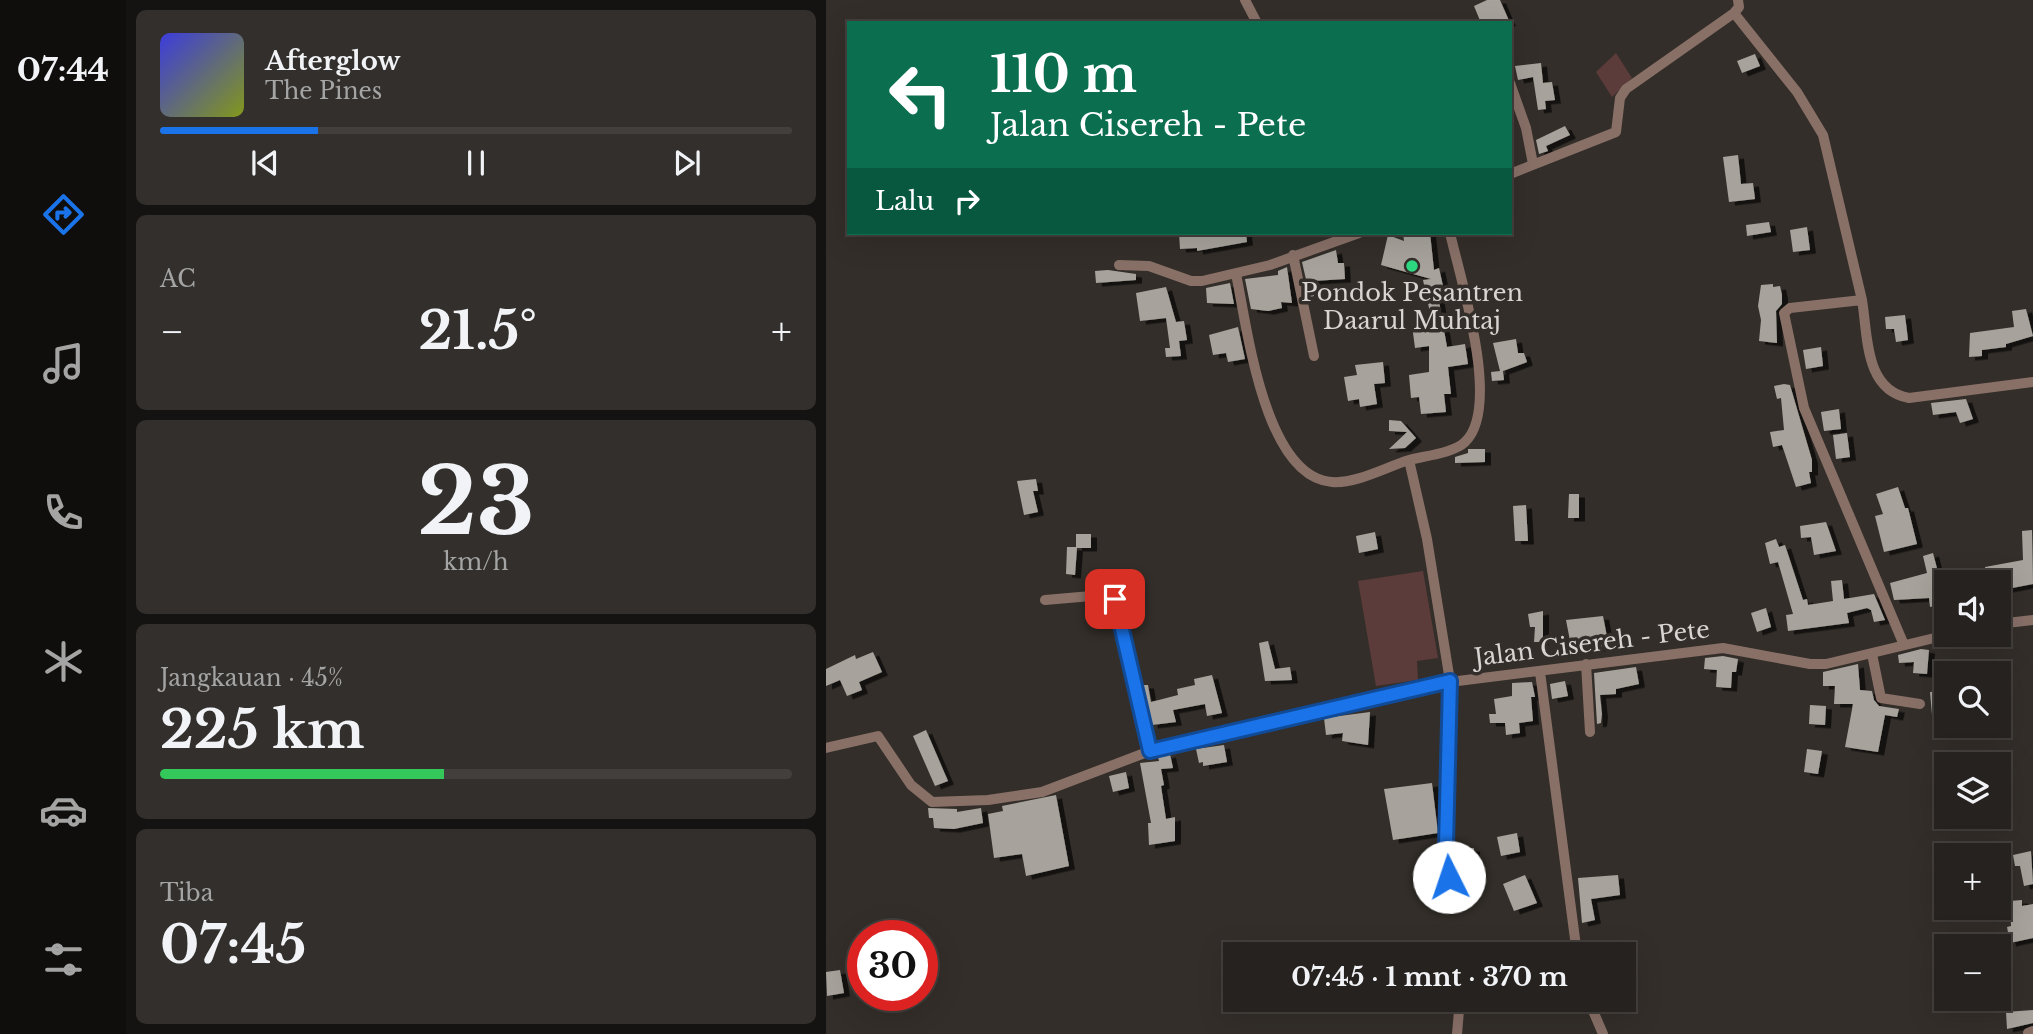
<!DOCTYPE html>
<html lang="id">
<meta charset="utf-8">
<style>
:root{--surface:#26221f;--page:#322f2c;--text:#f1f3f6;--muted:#a4a4a4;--line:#423f3d;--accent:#1a73e8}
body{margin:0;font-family:"Libre Baskerville",serif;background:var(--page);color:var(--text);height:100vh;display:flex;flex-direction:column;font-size:26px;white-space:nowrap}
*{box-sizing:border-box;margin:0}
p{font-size:23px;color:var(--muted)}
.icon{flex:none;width:38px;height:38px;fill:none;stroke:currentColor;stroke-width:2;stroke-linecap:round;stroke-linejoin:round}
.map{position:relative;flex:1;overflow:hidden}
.details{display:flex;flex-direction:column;gap:10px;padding:10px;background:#151311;width:700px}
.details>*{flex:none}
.banner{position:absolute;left:21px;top:21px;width:665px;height:214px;border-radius:0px;box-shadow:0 7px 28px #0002,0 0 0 2px var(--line);background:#0b6e4f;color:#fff;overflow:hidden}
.buttons{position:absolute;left:1108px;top:570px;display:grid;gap:14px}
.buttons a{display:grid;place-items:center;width:77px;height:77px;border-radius:0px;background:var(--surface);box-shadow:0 7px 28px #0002,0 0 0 2px var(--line);font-size:35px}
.speed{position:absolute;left:21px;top:920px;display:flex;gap:14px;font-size:35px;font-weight:700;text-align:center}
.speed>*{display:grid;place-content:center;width:91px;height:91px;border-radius:50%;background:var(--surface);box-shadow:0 7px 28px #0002,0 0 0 2px var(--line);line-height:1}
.speed .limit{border:10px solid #d22;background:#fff;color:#111}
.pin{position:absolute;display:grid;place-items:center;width:60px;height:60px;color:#fff;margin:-30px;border-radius:14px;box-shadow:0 4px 10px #0006}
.me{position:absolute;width:77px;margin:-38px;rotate:356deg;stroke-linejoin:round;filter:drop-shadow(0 0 5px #0008)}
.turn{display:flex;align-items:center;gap:24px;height:147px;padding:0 28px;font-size:32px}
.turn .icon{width:91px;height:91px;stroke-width:2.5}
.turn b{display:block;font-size:49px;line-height:60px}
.then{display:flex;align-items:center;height:66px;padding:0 28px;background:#0003;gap:14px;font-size:26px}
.big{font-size:52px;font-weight:800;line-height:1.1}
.details .widget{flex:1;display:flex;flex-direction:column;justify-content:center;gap:10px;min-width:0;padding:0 24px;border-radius:10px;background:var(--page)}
.details .dial{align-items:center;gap:0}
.dial b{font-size:91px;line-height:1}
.song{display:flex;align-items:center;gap:21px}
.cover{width:84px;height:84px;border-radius:10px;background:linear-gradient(135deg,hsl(240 70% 55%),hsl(70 70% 35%))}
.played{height:7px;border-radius:4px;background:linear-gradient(90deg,var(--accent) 25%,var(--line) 25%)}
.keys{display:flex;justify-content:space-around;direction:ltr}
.heat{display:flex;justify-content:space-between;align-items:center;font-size:38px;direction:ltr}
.charge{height:10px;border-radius:5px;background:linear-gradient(90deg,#34c759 45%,var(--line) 0)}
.trip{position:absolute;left:397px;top:942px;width:413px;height:70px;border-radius:0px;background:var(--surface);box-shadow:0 7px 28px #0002,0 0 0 2px var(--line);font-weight:800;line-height:70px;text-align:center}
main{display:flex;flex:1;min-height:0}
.dock{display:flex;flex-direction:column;width:126px;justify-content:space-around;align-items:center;background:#0f0e0c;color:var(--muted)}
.dock .icon{width:49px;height:49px}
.dock .current{color:var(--accent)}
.dock b{font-size:32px;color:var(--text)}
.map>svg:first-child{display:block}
</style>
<main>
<nav class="dock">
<b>07:44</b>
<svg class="icon current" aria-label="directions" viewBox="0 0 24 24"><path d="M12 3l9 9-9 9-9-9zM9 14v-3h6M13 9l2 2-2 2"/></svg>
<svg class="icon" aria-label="music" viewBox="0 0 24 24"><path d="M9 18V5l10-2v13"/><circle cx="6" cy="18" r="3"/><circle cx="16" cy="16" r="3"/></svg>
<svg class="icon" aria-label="phone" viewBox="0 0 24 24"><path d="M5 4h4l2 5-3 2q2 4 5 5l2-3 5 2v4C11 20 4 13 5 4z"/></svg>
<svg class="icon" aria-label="climate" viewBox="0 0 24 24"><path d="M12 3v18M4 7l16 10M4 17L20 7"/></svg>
<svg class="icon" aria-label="car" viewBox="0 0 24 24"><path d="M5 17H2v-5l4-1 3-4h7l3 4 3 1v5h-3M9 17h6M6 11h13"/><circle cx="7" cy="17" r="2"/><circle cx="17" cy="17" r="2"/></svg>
<svg class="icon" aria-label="filters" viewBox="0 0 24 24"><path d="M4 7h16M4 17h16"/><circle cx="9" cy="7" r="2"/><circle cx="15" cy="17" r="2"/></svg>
</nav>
<section class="details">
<div class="widget">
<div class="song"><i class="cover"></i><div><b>Afterglow</b><p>The Pines</p></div></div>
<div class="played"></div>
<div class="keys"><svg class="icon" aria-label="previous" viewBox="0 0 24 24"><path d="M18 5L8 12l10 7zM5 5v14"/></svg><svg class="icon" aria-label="pause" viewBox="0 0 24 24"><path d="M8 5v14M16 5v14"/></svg><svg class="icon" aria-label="next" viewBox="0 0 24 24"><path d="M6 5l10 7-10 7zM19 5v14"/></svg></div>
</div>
<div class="widget"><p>AC</p>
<div class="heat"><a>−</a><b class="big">21.5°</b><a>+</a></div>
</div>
<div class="widget dial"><b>23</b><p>km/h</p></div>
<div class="widget"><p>Jangkauan · 45%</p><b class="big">225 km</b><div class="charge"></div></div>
<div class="widget"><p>Tiba</p><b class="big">07:45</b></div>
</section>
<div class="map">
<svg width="1207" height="1034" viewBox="0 0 1207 1034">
<defs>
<filter id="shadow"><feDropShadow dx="6" dy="3.5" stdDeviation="0" flood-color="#0009"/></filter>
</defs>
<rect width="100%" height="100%" fill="#332e29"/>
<!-- green -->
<path fill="#5c3c3a" d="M790,53L806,78L786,97L770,72Z
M597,571L612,658L591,661L592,680L550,686L532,581Z"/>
<!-- building -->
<path fill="#a7a39c" filter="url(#shadow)" d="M661,0H674L684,23H655L648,6Z
M929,54L934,66L916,73L911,61Z
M715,63L717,83L726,82L729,100L719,101L720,109L712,110L707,77L692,80L689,66Z
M739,126L744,135L720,146L722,151L713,154L710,140Z
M912,155L915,184L927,183L929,199L903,202L897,157Z
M943,222L945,232L921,236L920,225Z
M981,227L984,250L967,252L964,230Z
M353,233L391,237L390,233H420L421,242L371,251V248L354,249Z
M577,233H604L608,270L613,268L619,295L612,296L621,347L639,344L642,364L622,367L625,394H618L620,412L595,414L593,397L585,398L583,375L603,372V346L589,348L586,325L606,322L597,280L605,279L555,265L562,235L578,241Z
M510,250L512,263H518L519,279L487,281L488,296L484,297L476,262Z
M461,267L466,303L455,302L456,308L442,311L425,309L419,279L452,275V271Z
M282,270L310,274V280L270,283L269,271Z
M404,283L408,304L381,303L380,288Z
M947,284V287L954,286L956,295V304L950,311L951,343L933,341L935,320L932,306L935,285Z
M340,287L350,322L358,321L361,340L353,341L355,356L340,357L339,348H344L340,318L314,321L310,293Z
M1200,309L1207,336L1180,344V347L1156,350V356L1143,357L1144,333L1188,327L1186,311Z
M1079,315L1082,340L1070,342L1068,329H1060L1059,317Z
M412,327L419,359L402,362L400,353L387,355L383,335Z
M690,339L692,353H698L701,362L677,371L678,380L666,381L665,372L674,371L667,343Z
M995,347L997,366L980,369L977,350Z
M557,362L559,383L548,384L551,404L534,407L533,399L522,401L518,377L531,375L529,365Z
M958,384L964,385L986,460V472H983L985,483L970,487L956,445L947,447L944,432L958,430L955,398L951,399L948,386Z
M1140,399L1147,419L1134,423L1130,412L1107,415L1105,403Z
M1013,409L1015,429L998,431L995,412Z
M563,420L575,421L590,438L579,448L563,449L581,432L563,431Z
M1021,433L1024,457L1010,459L1007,435Z
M642,449H659V462L629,463V457L642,453Z
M210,479L212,491H207L212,512L198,515L191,481Z
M1072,487L1079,508H1082L1091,544L1058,552L1049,516L1057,514L1050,494Z
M743,494H753V518H742Z
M700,505L702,541H689L687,506Z
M1000,522L1010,551L988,555L985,537L975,538L974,526Z
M1206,530L1207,584L1181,589V585L1161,583L1159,567L1197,560L1196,531Z
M549,532L552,549L533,553L530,536Z
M250,534H265V548H251L249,575L240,574L241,547H250Z
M950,539L953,547L959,545L977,600L981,599L982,605L1007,601L1005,581L1016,580L1018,599L1048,594L1059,620L1048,622L1045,610L1041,608L1021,613L1023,623L962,631L960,615L967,614L952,562L944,564L939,543Z
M1107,553L1120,603L1104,607L1103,598L1068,600L1064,583L1101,573L1097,556Z
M940,608L945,627L931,632L925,613Z
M717,611V642H708L709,627H704L702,614Z
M777,616L783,647L759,649L758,643L745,646L740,620Z
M442,641L449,669L464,667L466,680L439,681L433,643Z
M1095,649L1103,650L1101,674L1087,673L1088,662L1073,663L1072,655Z
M47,652L56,672L33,682L36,690L21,696L14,680L0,686V669L29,655L30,659Z
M897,656L912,659L910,672H906L905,688L890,687L891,670L878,669L879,658Z
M1032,664L1034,690L1046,691L1048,700L1053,706L1073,709L1071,717L1059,715L1052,752L1019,747L1027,704H1008L1009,686H997V672Z
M810,667L813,684L790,689V694L774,695L776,714L775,723L771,724L768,673Z
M386,675L396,713L381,716L379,704L347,710L350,722L326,725L317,685H322L325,702L352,695L351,689L369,685L368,679Z
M739,681L742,696L726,699L724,684Z
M706,682L709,697H705L707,721L693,723L694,733L680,735L679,723H664L663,714H670L668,699L686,696V683Z
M1120,691V714L1106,715L1104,692Z
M984,705L1000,706L999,725L983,724Z
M544,712L542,745L516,741L517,733L500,735L498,718Z
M100,730L122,781L109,786L87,736Z
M398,745L401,762L377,766V762L373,763L370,749Z
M981,749L996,751L992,774L978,772Z
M344,754L347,768L335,769L338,785L335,786L340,819L349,817V841L323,845L322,823H325L314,763L333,761L332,757Z
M300,772L303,788L287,792L283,776Z
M606,783L612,833L567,840L558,789Z
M230,795L243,866L200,876L196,854L168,858L162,814L177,811L176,806Z
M102,808L131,809V812L155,808L157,823L128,829L108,828L107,818H103Z
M691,833L694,852L675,856L671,837Z
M628,848H648V865L630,866Z
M1205,851L1207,884L1198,886L1194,866H1189L1187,855Z
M699,875L711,903L688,911L677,884Z
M792,875L794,895L765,899L769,920L756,923L752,878Z
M1196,900V906L1207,904V938L1184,943L1181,927L1185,926L1184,901Z
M14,970L18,993L1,996L0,972Z
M1207,1010V1023L1181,1029L1180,1012Z"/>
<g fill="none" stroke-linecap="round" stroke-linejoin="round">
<!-- street -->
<path stroke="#887067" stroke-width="10" d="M419,0L431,23
M908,13L971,92L997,135L1036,300
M684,83L700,128L707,164
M684,174L790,132L794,98L800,89L908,13L913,7L912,0
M624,233C634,278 676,407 639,442C628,453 598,456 583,460L601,539L624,681L620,846L626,906
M467,255L488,356
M293,265L323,266L365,281H376L444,265L533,233
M410,274C421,326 438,477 506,482C530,484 560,467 583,460
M219,600L277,595L289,599L324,751
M1172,624L1207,620
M1078,645L978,408L958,313L964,308L1036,300C1042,335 1038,390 1083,398L1207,382
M1046,654L1055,698L1094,704
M760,664L764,732
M714,672L751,954
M0,748L52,736L85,785L106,802L162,800L216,792L324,751L608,684L897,648L984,664H1000L1121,635
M762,999L777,1034
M1202,1033L1207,1031
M631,1034L634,999"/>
</g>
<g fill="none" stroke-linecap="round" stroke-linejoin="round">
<!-- route casing -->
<g stroke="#114b97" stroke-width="18">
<path id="route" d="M289,599L324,751L624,681L620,846L623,877"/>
</g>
<!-- route -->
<use href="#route" stroke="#1a73e8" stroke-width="12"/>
</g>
<!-- markers -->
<circle fill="#2ed883" stroke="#332e29" stroke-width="2.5" cx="586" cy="266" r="7"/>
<g text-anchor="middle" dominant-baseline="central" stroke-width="7" stroke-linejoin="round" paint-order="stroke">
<!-- poi labels -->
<g font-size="24" fill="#d7d4d1" stroke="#332e29">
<text x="586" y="292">Pondok Pesantren<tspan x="586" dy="28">Daarul Muhtaj</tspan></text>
</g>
<!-- street labels -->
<g font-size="24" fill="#d7d4d1" stroke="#332e29">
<text transform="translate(766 643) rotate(-7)">Jalan Cisereh - Pete</text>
</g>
</g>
</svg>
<div class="buttons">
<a><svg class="icon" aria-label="sound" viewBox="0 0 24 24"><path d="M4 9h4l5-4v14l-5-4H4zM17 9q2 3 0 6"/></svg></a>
<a><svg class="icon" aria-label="search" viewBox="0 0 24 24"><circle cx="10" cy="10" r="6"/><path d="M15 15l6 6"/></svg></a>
<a><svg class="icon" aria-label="layers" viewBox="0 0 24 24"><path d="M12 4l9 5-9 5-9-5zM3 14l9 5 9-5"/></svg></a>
<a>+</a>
<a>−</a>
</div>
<div class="speed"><div class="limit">30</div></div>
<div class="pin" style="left:289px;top:599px;background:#d93025"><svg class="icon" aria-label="arrive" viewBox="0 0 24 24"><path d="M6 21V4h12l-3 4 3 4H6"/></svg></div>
<svg class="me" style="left:623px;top:877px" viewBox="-20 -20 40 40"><circle r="19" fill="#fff"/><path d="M0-13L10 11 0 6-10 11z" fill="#1a73e8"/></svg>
<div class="trip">07:45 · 1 mnt · 370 m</div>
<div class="banner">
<div class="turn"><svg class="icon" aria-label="left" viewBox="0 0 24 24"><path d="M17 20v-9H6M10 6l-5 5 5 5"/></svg><div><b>110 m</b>Jalan Cisereh - Pete</div></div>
<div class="then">Lalu<svg class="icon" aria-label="right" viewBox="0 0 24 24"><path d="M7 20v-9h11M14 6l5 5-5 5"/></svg></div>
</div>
</div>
</main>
